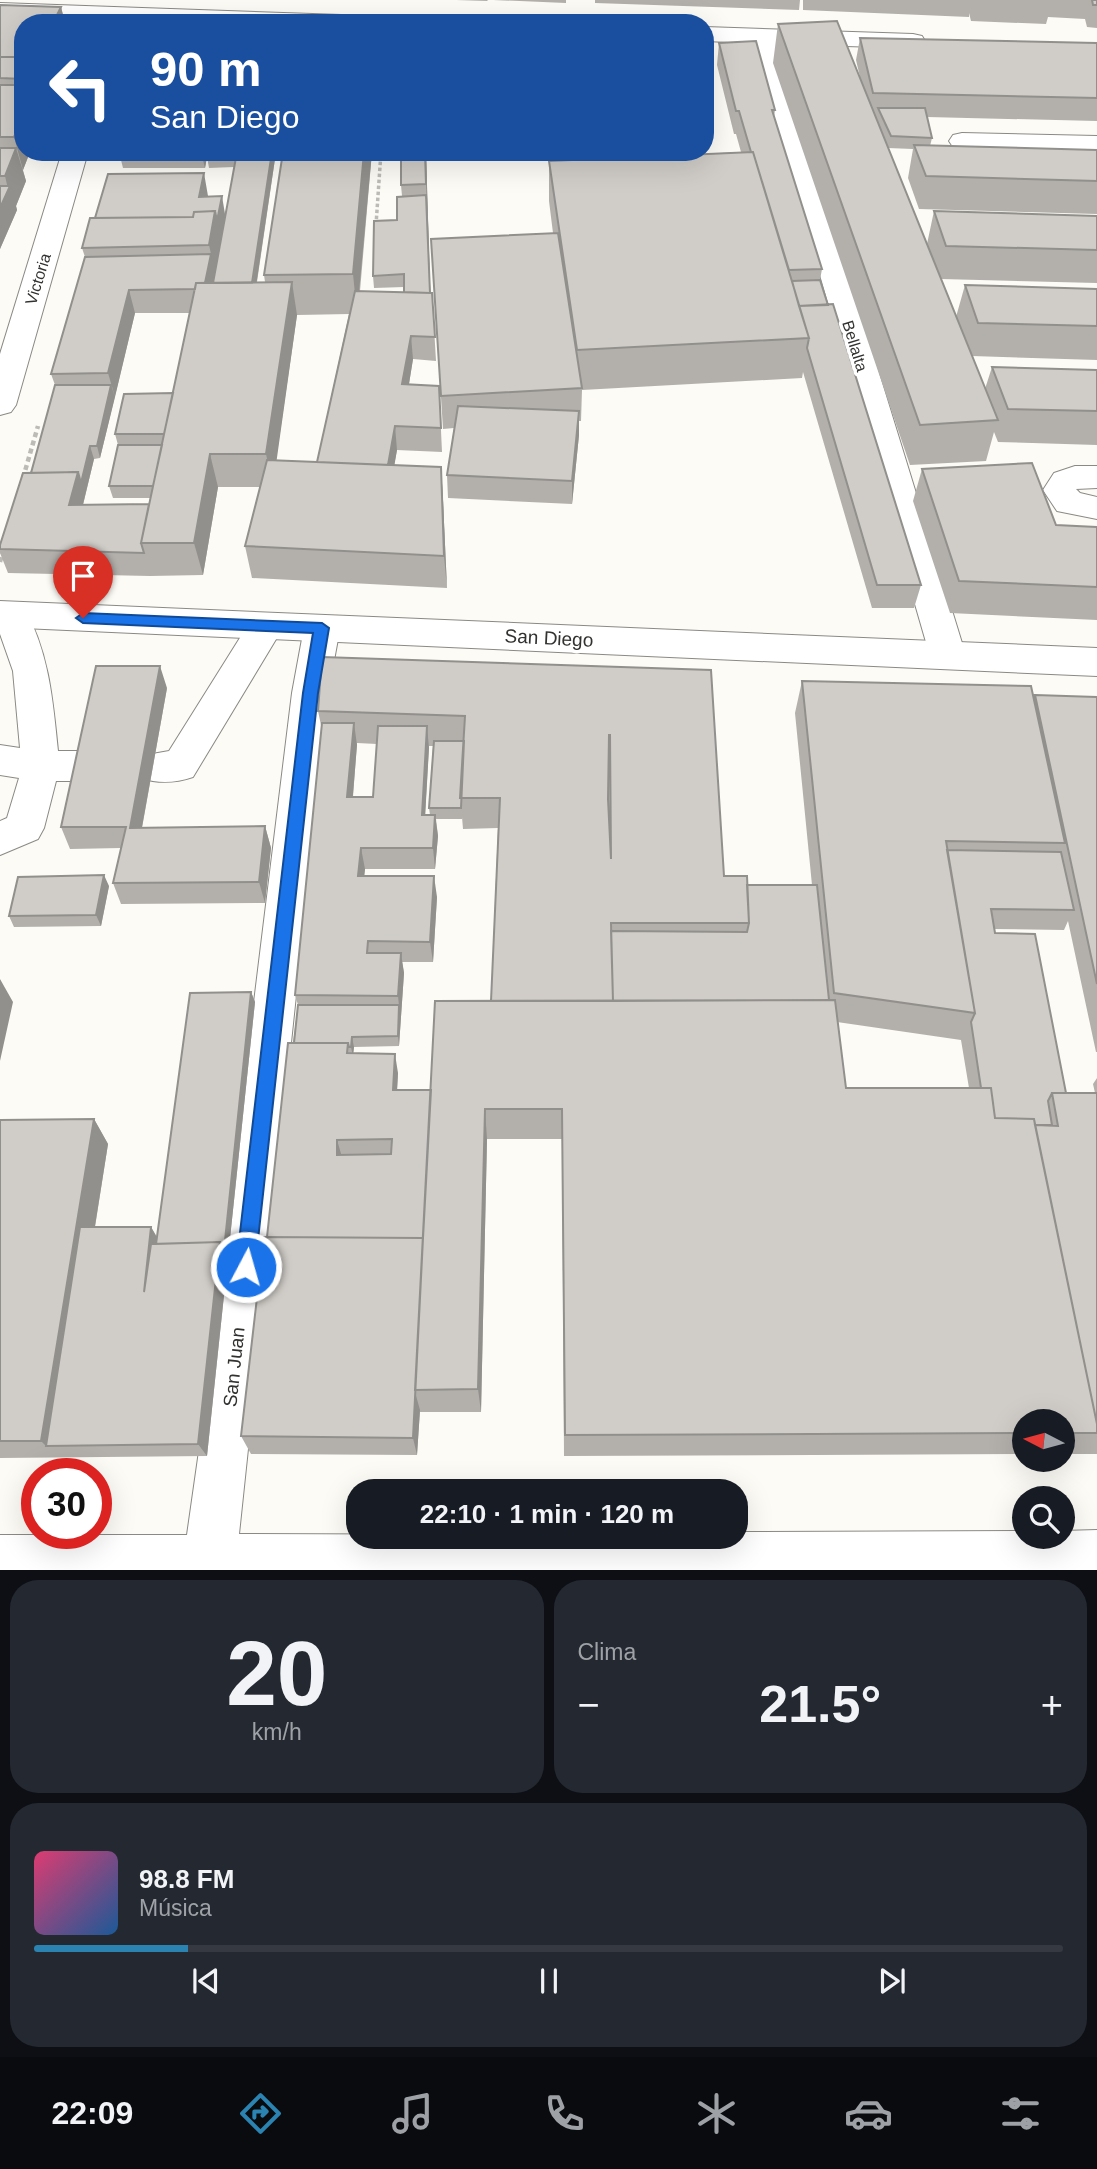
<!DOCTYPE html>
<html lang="es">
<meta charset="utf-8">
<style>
:root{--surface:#171b24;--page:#242831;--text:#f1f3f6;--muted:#9ea1a6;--line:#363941;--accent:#2a83b1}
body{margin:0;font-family:Arial,sans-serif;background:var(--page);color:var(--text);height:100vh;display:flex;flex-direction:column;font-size:26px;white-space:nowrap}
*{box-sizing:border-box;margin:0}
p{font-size:23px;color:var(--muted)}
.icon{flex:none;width:38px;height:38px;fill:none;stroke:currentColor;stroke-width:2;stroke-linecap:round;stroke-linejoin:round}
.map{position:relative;height:1570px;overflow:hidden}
.details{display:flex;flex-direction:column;gap:10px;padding:10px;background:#0d0f14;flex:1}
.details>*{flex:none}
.guide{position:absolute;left:14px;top:14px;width:700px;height:147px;border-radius:28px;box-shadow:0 7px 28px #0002;background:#1a4fa0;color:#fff;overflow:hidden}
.needle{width:46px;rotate:276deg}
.fabs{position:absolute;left:1012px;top:1409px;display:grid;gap:14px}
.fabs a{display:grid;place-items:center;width:63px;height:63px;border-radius:50%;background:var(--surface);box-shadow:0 7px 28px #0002;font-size:35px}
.speed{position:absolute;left:21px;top:1458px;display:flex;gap:14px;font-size:35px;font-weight:700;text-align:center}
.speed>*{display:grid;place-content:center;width:91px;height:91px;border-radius:50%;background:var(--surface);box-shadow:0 7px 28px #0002;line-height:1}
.speed .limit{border:10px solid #d22;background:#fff;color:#111}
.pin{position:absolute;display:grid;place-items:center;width:60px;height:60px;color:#fff;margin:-72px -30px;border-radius:50% 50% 50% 0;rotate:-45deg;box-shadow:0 0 7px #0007}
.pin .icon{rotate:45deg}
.me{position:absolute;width:77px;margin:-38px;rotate:6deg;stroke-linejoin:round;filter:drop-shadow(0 0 5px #0008)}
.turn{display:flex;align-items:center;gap:24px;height:147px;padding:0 21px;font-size:32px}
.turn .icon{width:91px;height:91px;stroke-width:2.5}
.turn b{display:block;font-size:49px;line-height:60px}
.big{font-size:52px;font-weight:800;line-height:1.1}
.details .widget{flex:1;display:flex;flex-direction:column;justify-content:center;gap:10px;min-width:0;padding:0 24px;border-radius:28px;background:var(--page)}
.details .dial{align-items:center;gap:0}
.dial b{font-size:91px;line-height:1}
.song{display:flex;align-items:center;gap:21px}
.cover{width:84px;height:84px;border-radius:10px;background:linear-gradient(135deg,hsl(340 70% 55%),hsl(210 70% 35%))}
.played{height:7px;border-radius:4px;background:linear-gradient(90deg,var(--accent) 15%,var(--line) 15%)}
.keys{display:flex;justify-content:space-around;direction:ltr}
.heat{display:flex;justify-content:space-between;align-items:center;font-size:38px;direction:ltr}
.details .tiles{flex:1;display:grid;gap:10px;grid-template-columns:1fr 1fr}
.widget:last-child{grid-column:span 2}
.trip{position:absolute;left:346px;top:1479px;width:402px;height:70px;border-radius:28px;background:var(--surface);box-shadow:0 7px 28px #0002;font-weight:800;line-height:70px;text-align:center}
.menu{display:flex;height:112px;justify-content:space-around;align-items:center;background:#090b0e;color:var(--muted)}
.menu .icon{width:49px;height:49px}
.menu .on{color:var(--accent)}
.menu b{font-size:32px;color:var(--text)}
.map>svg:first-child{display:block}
</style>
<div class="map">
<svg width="1097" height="1571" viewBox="0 0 1097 1571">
<rect width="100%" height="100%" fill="#fdfbf5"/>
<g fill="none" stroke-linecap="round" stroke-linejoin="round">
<!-- minor casing -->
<g stroke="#8b8984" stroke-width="2">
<path id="minor" d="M0,3L371,16L379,18L383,23H160L0,17Z
M705,27L913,34L922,36L925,41L922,46L913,48L778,44L966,656L961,666L948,669L935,666L930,656L753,43L705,41Z
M962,133L1097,136V152L953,147L949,141L953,135Z
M62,152H88L16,405L11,412L0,415V354Z
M1075,466H1097V488L1076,489L1080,493L1097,497V519L1057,511L1043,490L1054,473Z
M11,602L23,606C49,651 53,701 58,751H88L101,755L107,766L101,777L88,781H56L44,828L38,839L0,855V821L7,818L19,778L0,775V745L20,748L13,671L0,634V605Z
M266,613L279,617L284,626L193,777C175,783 159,784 141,778L135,767L141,756L169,751L253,617Z
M322,615L335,619L340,628L328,693L239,1534L737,1536V1532L1024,1531V1536H1062V1531L1097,1530V1571H0V1535H187L198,1458L292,693L304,628L309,619Z"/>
</g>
<!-- major casing -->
<g stroke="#8b8984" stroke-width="2">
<path id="major" d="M0,601L1097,648V676L0,627Z"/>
</g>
<!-- path-far1 -->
<path stroke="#bcbbb6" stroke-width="3.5" stroke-dasharray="3.5 2.5" stroke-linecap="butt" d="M376,225L381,152"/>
<!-- path -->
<path stroke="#bcbbb6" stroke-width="4.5" stroke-dasharray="5 3.5" stroke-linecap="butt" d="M23,478L38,426
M0,562L3,551"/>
<!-- minor -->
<use href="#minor" fill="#fff" fill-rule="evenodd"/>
<!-- major -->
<use href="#major" fill="#fff" fill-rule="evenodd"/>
</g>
<!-- wall -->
<path fill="#b3b0ac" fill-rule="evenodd" d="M456,0H488L487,1Z
M493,0H566V3Z
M595,0H800L799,10L595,3Z
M803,0H1097V28L1087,27L1085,19L1048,17L1046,24L971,21L969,13V17L803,10Z
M0,5L61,7L65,23H23V152H30L23,170L26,181L16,206L17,210L0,249Z
M778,24L860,77L856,60L860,38L1097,43V121L927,117L932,138L930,146L1097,150V214L919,209L908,178L913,149L888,148L927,244L934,211L1097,216V283L941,279L956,317L965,285L1097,289V360L972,356L985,389L992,367L1097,370V445L998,442L994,432L986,461L910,465L773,63Z
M719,43L775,110L774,117L822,269L820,280L921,585L914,608H872L803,372L802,378L582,390L581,421H579V435L572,504L448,498L447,475L454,428L443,429L431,239L553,233L549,201V161L741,152L736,134H734L717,65Z
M119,152H276L257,282H265L264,275L283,152H372L360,291L404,292V287L374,288L373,276L397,220L402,196L401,185L426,152L430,293H432L436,361L413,359L409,384L440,409L442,452L397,450L394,465L441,467L443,500L447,588L252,578L245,546L260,487H218L203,575L150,576L8,573L0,553V545L31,473L55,385L51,374L85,257L82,248L95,218L226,215L234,167L209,168L207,157L205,168H123ZM135,313H190L173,393L115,434L118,445L109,486L113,498H150L149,504L83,505L94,459L100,458ZM349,314L317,462L276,460L297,315Z
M922,469L1056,525L1097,527V620L950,613L913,501Z
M711,670L724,876L747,885H812L795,713L802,681L1033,699L1035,695L1097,697V1052H1096L1068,921L1064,930L994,929L995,933L1066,1093H1095L1093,1084L1097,1078V1454H1062V1421H1024V1454L564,1456L562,1139H487L481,1412H420V1410L417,1455L251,1454L241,1436L298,1005L295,995L322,730L318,711ZM357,743L377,744L373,797H353ZM429,746H433L429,808L430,815H425ZM609,766V820L608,799ZM462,817L463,829L498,828L491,1001L431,1090H397L398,1073L353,1053L354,1047L399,1046L404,973L402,962H433L437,897L364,876L365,869H435L438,836L436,819H462ZM837,1022L961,1040L969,1088H846Z
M167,688L142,828L265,826L271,848L265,903L121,904L113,883L121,848L70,849L61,827Z
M109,886L101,926L14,927L9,916Z
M251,992L255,1002L207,1456L0,1458V1120L94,1119L108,1144L95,1227H151L157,1237Z"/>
<!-- shaded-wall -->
<path fill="#92908c" d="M61,7L65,23H53Z
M23,114V152H30L23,170L14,137Z
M16,148L26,181L16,206L17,210L0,249V208L8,189L5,176Z
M201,152H206L207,157L205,168Z
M272,152H276L252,313L250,301Z
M364,152H372L357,314L353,274Z
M425,152H426L431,316L426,184Z
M204,173L208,196L199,197Z
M222,196L226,220L208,313L203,289L211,254L209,245L215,211Z
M292,282L297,315L273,486L266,454Z
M129,290L135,313L115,397L108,373Z
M411,336L413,359L405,408L402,384Z
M111,385L115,397L100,458L97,446Z
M579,411V435L572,504V481Z
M395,426L397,450L389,497L387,473Z
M90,446L94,459L77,529L69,505L78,472Z
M210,454L218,487L203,575L194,543Z
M441,467L443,500L447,588L444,556Z
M160,666L167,688L138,849L130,828Z
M354,723L357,745L351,818L347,797Z
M427,726L429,748L424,836L422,815Z
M435,815L438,836L435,869L433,848Z
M265,826L271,848L265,903L259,882Z
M361,848L365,869L362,897L358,876Z
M104,875L109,886L101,926L96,915Z
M434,876L437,897L433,962L430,942Z
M401,953L404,973L399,1046L398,1036L399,1006L398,996Z
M0,979L13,1002L0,1061Z
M251,992L255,1002L207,1456L198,1444L220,1242Z
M352,1037L354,1047L353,1057L351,1047Z
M395,1054L398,1073L396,1109L393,1090Z
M485,1109L487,1139L481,1412L478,1389Z
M94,1119L108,1144L60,1446H46L41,1441Z
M337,1140L342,1157L337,1155Z
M151,1227L160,1243L144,1292Z
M415,1392L420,1410L417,1455L413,1438Z"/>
<!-- building -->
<path fill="#d0cdc8" stroke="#92908c" stroke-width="2" fill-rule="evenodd" d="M1092,0H1097V5H1093Z
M0,5L61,7L53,23H23V57H0Z
M837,21L998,420L920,425L778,24Z
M860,38L1097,43V98L873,93Z
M756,41L775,110H772L822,269L789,270L753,152H751L739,111H736L719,43Z
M0,57H23V79L0,78Z
M0,85H23V114L14,137H0Z
M878,108H925L932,138L891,136Z
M914,145L1097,150V181L926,176Z
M0,148H16L5,176H0Z
M237,152H272L252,283H213Z
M283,152H364L353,274L264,275Z
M401,152H425L426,184L401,185Z
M753,152L809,338L577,350L549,161Z
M204,173L199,197L222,196L217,221L215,211L194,212L193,217L95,218L108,174Z
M0,186H10L0,208Z
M426,195L430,293L404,292V274L373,276L374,221L397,220V197Z
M215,211L209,245L82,248L90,218L193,217L194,212Z
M934,211L1097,216V250L946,246Z
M558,233L582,388L441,396L431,239Z
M211,254L205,283H196L195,289L129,290L108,373L51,374L85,257Z
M820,280L828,305L799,306L792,281Z
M292,282L266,454H210L194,543H141L196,283Z
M965,285L1097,289V326L978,323Z
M355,291L432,293L435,337L411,336L402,384L439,386L441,428L395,426L388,465L317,462Z
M833,304L921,585H877L807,348L809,338L799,306Z
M992,367L1097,370V411L1008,409Z
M55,385H111L97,446H90L81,483L78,472L31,473Z
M173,393L164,434H115L124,394Z
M458,406L579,411L572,481L447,475Z
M118,445H162L153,486H109Z
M267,460L441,467L444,556L245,546Z
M1032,463L1056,525L1097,527V587L959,581L922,469Z
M78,472L69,505L149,504L141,543L144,553L0,549V545L23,473Z
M322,657L711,670L724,876H747L749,923H611L613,1001H491L500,798H460L465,716L318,711ZM609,735H610L611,859L608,799Z
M96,666H160L130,828L265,826L259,882L113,883L126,827H61Z
M802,681L1031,686L1065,843L946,841L975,1013L834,993Z
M1035,695L1097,697V984Z
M322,723H354L347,797H373L378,726H427L422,815H435L433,848H361L358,876H434L430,942L368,941L367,953H401L398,996L295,995Z
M434,741H464L461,808H429Z
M947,850L1061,852L1074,910L991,909L995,933L1035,934L1066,1093H1052L1048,1101L1052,1125H1035L1034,1119L995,1118L991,1088H981L971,1022L975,1013Z
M104,875L96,915L9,916L18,877Z
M747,885H817L829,1000L613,1001L611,931L747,932L749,923Z
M251,992L224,1250L220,1242L156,1244L190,993Z
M835,1000L846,1088H991L995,1118L1034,1119L1097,1424V1433H1062V1421H1024V1433L565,1435L562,1109H485L478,1389L415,1390L435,1001Z
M298,1005H399L398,1036L352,1037L351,1047H349L348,1043H294Z
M288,1043H348L347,1053L395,1054L393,1090H431L423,1238L267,1237ZM392,1139L391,1154L337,1155V1140Z
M1052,1093H1097V1424L1035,1125L1058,1126Z
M94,1119L41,1441H0V1120Z
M80,1227H151L144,1292L151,1244L220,1242L198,1444L46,1446Z
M264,1237L423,1238L413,1438L241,1436Z"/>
<!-- route -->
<path fill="#1a73e8" stroke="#114b97" stroke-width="2" d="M83,613L322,623L329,628L318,693L255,1267L252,1274L246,1276L239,1274L236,1267L303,693L313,633L83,623L76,618Z"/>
<g text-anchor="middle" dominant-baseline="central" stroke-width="7" stroke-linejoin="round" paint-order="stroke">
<!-- far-street labels -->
<g font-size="16" fill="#323230" stroke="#fff">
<text transform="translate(38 279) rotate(-73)">Victoria</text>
<text transform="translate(855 346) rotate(73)">Bellalta</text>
</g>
<!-- street labels -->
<g font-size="19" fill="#323230" stroke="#fff">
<text transform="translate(549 638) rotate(3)">San Diego</text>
<text transform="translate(234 1367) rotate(-84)">San Juan</text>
</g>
</g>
</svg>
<div class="fabs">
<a><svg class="needle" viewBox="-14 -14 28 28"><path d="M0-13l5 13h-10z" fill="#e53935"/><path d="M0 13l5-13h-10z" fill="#9ea1a6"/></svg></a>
<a><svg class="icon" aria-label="search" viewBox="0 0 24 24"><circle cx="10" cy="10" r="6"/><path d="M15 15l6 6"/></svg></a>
</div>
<div class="speed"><div class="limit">30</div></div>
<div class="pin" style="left:83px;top:618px;background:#d93025"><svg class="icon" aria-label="arrive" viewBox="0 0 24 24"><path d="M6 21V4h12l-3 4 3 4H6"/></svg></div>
<svg class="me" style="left:246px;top:1267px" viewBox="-20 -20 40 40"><circle r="17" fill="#1a73e8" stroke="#fff" stroke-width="3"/><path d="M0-11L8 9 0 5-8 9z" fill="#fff"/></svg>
<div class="trip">22:10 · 1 min · 120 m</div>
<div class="guide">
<div class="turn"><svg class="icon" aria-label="left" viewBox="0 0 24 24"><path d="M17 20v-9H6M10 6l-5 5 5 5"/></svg><div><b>90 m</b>San Diego</div></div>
</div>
</div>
<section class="details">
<div class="tiles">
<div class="widget dial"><b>20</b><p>km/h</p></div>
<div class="widget"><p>Clima</p>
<div class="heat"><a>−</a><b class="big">21.5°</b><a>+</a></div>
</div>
<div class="widget">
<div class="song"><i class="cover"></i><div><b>98.8 FM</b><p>Música</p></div></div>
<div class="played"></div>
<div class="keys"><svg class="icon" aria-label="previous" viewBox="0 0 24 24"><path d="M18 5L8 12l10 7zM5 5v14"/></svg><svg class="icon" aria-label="pause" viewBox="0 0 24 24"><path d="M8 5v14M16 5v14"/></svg><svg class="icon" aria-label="next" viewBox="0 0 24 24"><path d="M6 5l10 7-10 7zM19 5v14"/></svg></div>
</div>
</div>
</section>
<nav class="menu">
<b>22:09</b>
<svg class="icon on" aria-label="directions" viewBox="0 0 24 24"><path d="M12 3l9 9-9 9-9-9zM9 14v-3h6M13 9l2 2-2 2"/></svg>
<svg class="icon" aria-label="music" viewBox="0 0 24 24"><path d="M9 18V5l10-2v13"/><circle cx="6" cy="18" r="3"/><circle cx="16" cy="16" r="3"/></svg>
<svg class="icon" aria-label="phone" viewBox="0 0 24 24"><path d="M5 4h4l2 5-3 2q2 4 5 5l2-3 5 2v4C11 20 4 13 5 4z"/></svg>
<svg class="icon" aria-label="climate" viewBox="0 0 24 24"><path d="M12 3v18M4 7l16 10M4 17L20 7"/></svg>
<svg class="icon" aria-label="car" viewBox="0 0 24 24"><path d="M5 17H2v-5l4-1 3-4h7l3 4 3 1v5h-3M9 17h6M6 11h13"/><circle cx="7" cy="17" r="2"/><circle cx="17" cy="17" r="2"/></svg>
<svg class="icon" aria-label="filters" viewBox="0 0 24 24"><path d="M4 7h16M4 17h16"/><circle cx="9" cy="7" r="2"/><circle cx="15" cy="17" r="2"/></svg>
</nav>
